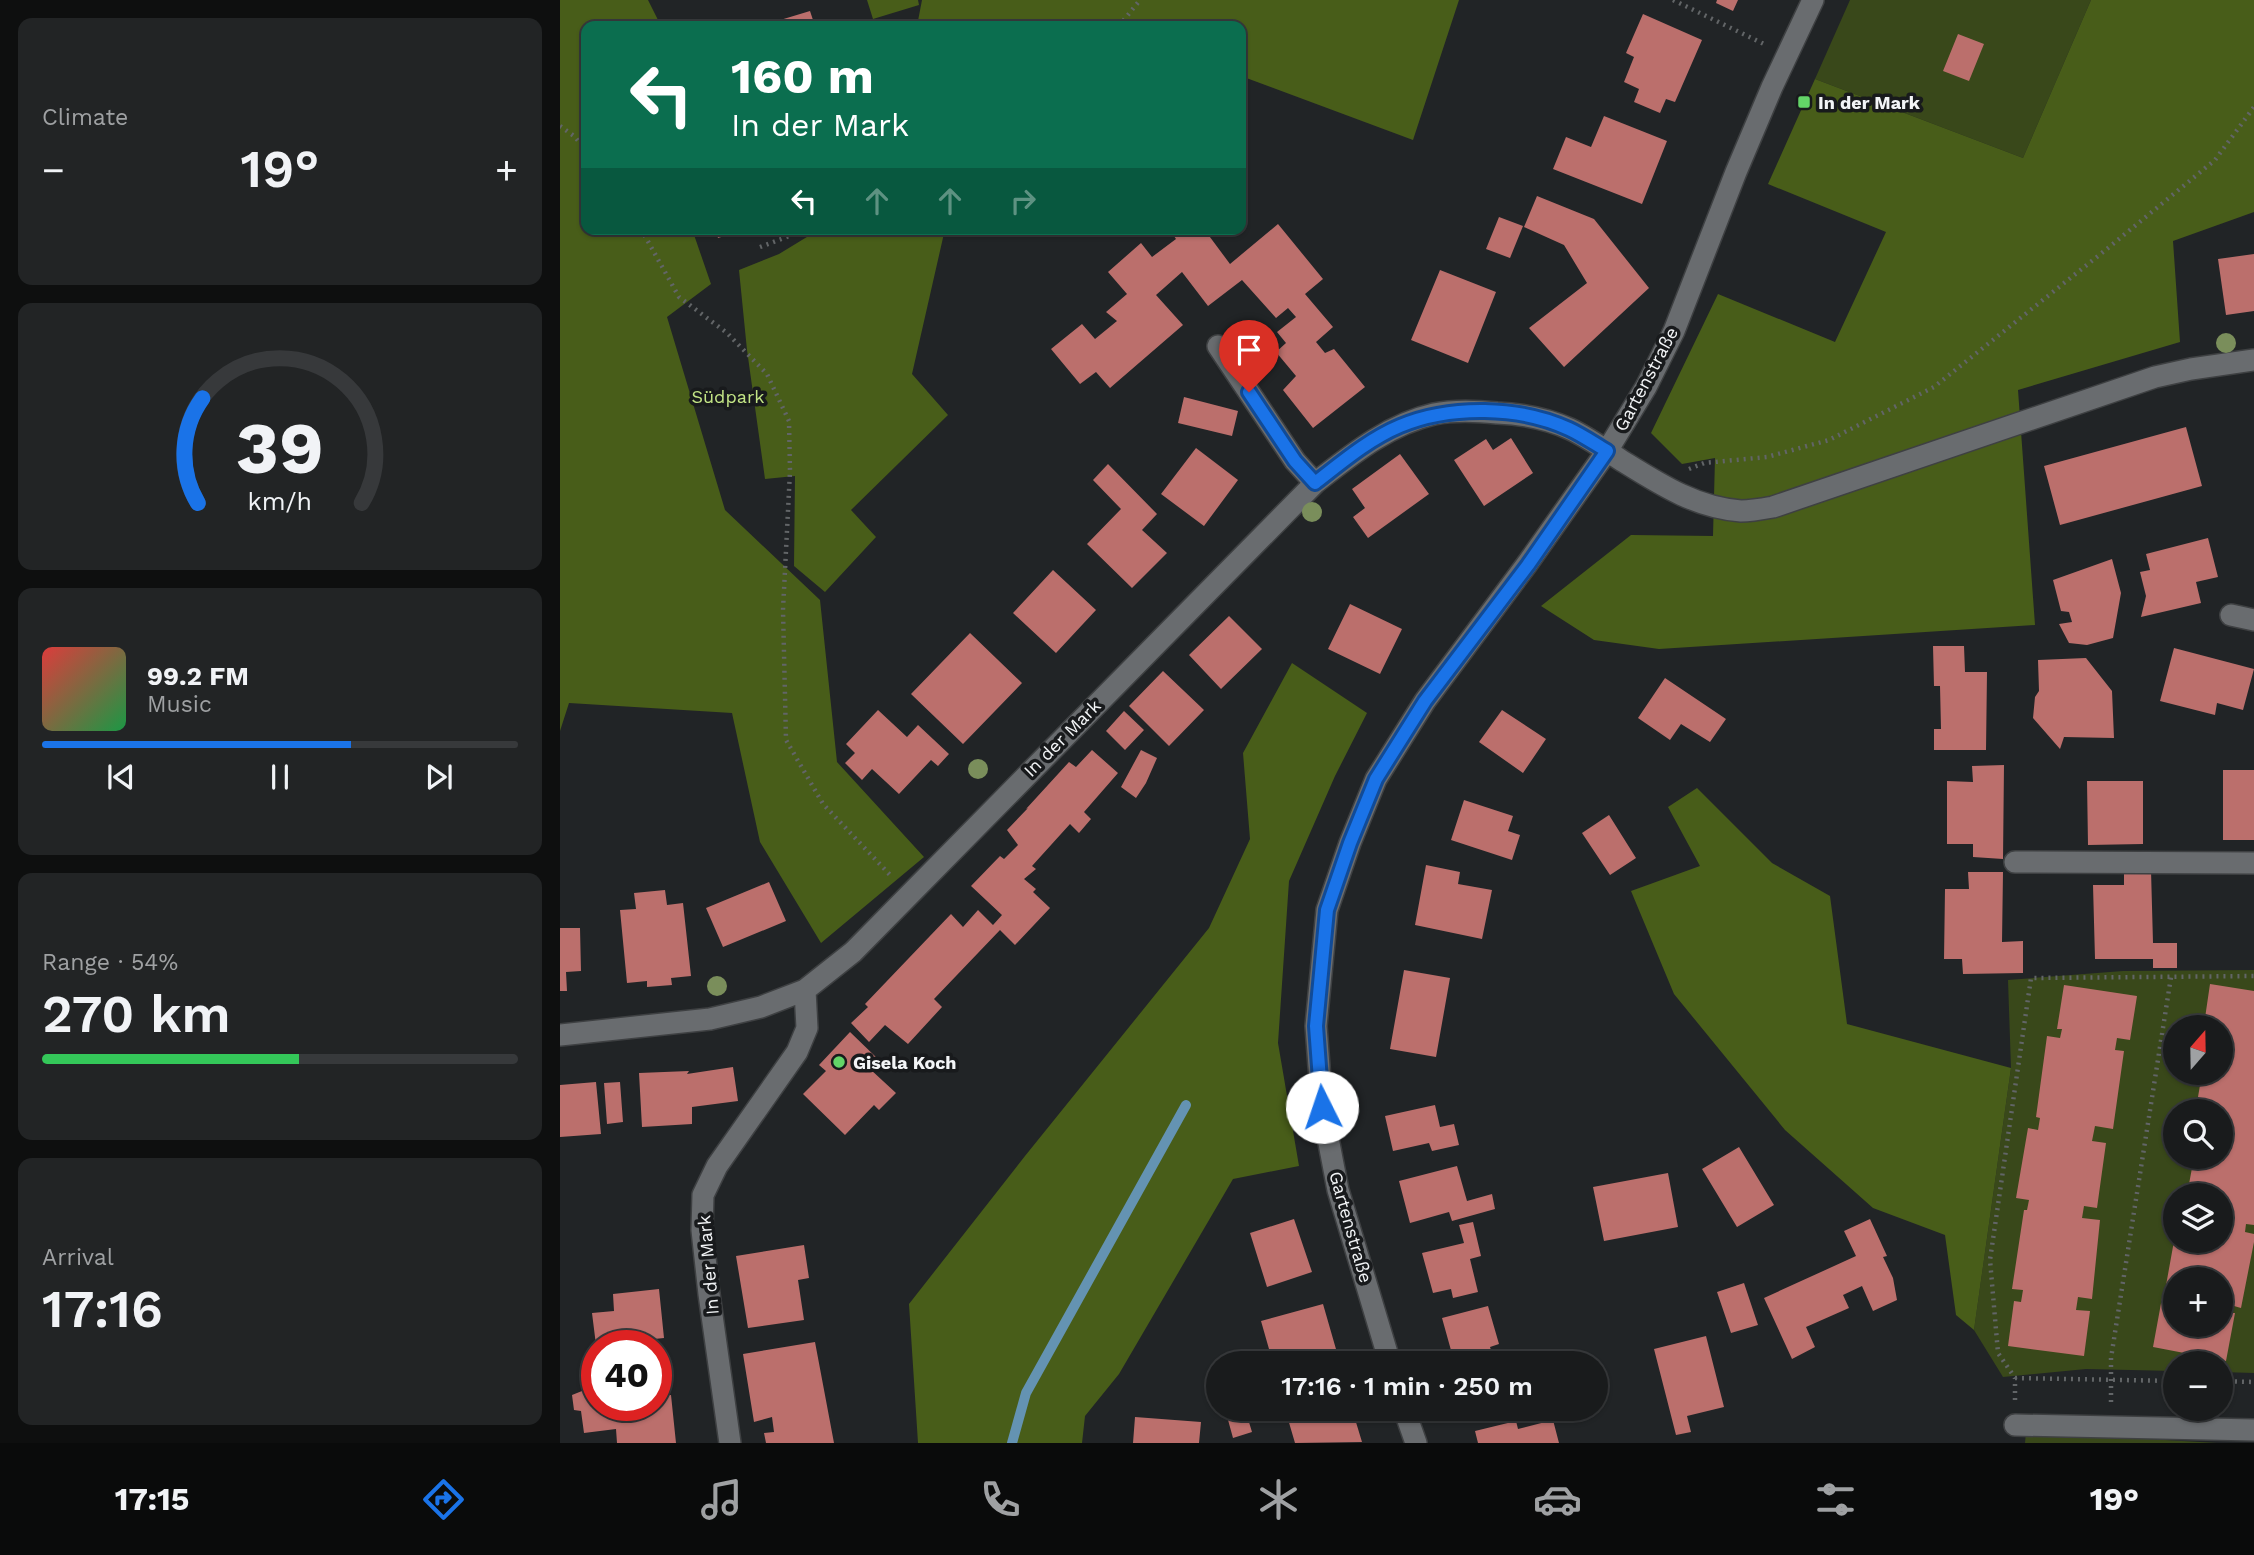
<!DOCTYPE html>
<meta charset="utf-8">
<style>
:root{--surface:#191b1c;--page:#222425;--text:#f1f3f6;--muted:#9fa1a3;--line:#37393b;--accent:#1a73e8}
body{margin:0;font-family:"Work Sans",sans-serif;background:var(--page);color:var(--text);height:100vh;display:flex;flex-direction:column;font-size:26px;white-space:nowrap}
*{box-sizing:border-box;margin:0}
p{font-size:23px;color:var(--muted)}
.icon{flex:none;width:38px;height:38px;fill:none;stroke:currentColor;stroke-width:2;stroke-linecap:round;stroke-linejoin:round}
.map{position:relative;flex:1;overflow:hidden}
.panel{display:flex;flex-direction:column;gap:18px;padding:18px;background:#0e0f0f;width:560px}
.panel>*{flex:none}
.banner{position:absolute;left:21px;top:21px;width:665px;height:214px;border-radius:14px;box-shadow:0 2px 5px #0004,0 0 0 2px var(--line);background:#0b6e4f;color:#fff;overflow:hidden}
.needle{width:46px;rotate:20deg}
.tools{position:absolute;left:1603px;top:1015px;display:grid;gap:14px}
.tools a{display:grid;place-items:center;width:70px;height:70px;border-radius:50%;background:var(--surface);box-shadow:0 2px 5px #0004,0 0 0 2px var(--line);font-size:35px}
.speed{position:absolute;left:21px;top:1330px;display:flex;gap:14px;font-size:35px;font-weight:700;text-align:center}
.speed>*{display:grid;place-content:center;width:91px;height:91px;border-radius:50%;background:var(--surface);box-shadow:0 2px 5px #0004,0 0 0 2px var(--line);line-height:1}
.speed .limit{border:10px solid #d22;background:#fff;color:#111}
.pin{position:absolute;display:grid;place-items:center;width:60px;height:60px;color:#fff;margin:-72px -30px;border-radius:50% 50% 50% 0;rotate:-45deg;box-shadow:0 0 7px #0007}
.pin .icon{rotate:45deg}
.me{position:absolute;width:77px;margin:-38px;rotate:356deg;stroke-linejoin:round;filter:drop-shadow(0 0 5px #0008)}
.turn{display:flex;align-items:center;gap:24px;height:147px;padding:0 35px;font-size:32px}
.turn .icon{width:91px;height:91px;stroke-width:2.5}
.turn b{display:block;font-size:49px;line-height:60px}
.lanes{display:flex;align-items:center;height:66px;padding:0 35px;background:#0003;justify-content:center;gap:35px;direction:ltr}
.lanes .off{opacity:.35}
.big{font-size:52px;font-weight:600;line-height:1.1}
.panel .widget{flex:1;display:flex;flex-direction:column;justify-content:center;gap:10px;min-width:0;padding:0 24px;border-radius:14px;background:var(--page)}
.panel .dial{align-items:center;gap:0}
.dial svg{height:182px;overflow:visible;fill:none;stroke:var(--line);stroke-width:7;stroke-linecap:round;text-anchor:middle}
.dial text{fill:var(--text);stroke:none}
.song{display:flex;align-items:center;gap:21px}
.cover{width:84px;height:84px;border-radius:10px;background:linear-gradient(135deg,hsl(0 70% 55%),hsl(140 70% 35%))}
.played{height:7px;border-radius:4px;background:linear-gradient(90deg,var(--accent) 65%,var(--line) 65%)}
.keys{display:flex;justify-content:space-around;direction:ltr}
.heat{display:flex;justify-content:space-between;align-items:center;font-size:38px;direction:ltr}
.charge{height:10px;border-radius:5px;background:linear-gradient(90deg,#34c759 54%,var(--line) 0)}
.trip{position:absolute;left:646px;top:1351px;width:402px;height:70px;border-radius:35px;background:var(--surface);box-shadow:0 2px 5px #0004,0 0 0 2px var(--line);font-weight:600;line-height:70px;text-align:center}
.menu{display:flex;height:112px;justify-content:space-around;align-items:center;background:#0a0b0b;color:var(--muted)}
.menu .icon{width:49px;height:49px}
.menu .active{color:var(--accent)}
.menu b{font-size:32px;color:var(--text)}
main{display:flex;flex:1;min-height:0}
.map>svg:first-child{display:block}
</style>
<main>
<section class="panel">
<div class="widget"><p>Climate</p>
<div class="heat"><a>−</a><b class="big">19°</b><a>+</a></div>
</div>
<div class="widget dial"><svg viewBox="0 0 100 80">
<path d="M14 69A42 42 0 1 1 86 69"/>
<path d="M14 69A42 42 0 0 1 16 23" stroke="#1a73e8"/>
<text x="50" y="56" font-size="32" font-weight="700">39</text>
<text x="50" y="72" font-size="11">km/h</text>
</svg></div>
<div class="widget">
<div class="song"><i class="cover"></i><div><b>99.2 FM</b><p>Music</p></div></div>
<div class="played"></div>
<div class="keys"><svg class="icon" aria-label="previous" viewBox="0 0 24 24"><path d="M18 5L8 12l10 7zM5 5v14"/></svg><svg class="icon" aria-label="pause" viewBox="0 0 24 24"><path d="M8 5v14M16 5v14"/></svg><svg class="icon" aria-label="next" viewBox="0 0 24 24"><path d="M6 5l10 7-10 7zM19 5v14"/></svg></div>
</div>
<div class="widget"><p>Range · 54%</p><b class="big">270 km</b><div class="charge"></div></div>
<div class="widget"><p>Arrival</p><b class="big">17:16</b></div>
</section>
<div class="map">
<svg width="1694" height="1443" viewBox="0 0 1694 1443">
<rect width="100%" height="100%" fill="#212426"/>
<!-- green -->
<path fill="#39481a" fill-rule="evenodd" d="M1290,0H1531L1463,158L1255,79Z
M1694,970V1373L1661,1372V1363H1615V1371L1526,1369L1443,1377L1414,1330L1451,1068L1448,980L1563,971ZM1615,1027H1661V1073H1615ZM1615,1111H1661V1157H1615ZM1615,1195H1661V1241H1615ZM1615,1279H1661V1325H1615Z
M1466,1432L1657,1443H1465Z"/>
<!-- forest -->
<path fill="#485d19" d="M0,0H88L99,22L96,26H26V229H132L151,284L107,317L165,510L260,600L277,762L364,857L261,943L200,842L172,713L9,703L0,731Z
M307,0H358L359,5L313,19Z
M362,0H899L853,140L681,76V26H357Z
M1531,0H1694V212L1613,241L1620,342L1458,390L1475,625L1099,649L1034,640L981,606L1071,535L1153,536L1155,458L1122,464L1091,433L1158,294L1275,342L1326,232L1208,184L1255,79L1463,158Z
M260,229H385L352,374L388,415L291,510L316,537L265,592L234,566L235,476L205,479L187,350L179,270L219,254Z
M732,663L807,713L775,776L729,881L718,1043L739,1166L673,1179L559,1374L525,1416L522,1443H358L349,1304L465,1156L649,928L690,839L683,753Z
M1137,788L1212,863L1270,896L1287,1024L1451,1068L1414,1330L1396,1315L1385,1235L1313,1208L1225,1130L1114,994L1071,891L1140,866L1108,807Z"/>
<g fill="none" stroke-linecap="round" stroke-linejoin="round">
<!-- stream -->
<path stroke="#6493b2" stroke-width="10" d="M452,1443L466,1393L626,1105"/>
</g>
<!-- building -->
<path fill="#bb6f6c" d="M1157,0H1178L1173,11L1156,3Z
M250,11L255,26H200Z
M1083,14L1142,40L1115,102L1106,99L1100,113L1074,102L1079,89L1064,82L1074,57L1066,53Z
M1398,34L1424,44L1409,81L1383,71Z
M1044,116L1107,141L1082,204L993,169L1006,137L1031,147Z
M977,196L1034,219L1089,288L1004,367L969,328L1027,283L1004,245L964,227Z
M939,217L963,226L950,258L926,249Z
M718,224L763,279L745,294L773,327L756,342L765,353L774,349L805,387L753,428L723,390L736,376L716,352L726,343L717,332L736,317L728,308L716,318L682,280L648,306L622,272L596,295L623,325L550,388L536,372L520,384L491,349L522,324L535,339L557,321L546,312L567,294L548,272L581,243L592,257L616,239L609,229H644L670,264Z
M155,229H184V230L158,238Z
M1694,254V311L1666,315L1658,259Z
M880,270L936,292L908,363L851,340Z
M624,397L678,411L672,436L618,423Z
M1626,427L1642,486L1500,525L1484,466Z
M951,438L973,473L924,506L894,460L926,439L933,450Z
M636,448L678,480L644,526L601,494Z
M840,454L869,494L808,538L793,517L805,508L792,489Z
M548,464L597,514L582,530L607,553L572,588L527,544L561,509L533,480Z
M1648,538L1658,577L1636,582L1641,603L1581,617L1586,596L1580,572L1590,570L1586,554Z
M1552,559L1561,593L1553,638L1527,645L1509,643L1499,624L1512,622L1509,612L1501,611L1493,580Z
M493,570L536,610L496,653L453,613Z
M790,604L842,629L820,674L768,649Z
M669,616L702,649L661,689L629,655Z
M410,633L462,683L403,744L351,694Z
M1373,646H1404L1405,672H1427L1426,750H1374V729H1381L1380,686H1374Z
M1614,648L1694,669L1683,710L1657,703L1655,715L1600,701Z
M1526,658L1552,691L1554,738L1504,737L1500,749L1473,718L1475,697L1479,691L1478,660Z
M603,671L644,710L609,746L569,706Z
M1105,678L1166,719L1150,742L1121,724L1110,740L1078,718Z
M318,710L347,737L358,725L389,754L378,766L371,760L339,794L312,769L302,780L285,763L295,753L286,744Z
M942,710L986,739L963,773L919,742Z
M564,711L584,730L565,750L546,731Z
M532,750L558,773L524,812L531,819L519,833L510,824L472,866L476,869L464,879L476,889L473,892L490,908L455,945L440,930L374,999L382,1007L348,1044L325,1025L309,1042L291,1023L308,1007L305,1004L391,914L403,927L418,910L433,925L442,915L411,886L440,856L444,859L458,845L447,830L468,808L466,809L509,762L516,767Z
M581,750L597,758L586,783L576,798L561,787Z
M1444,765L1443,859L1413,857V844H1387V781L1413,782L1412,766Z
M1663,770H1694V840H1663Z
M1527,781H1583V844L1528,845Z
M904,800L953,816L948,831L960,835L952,860L891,840Z
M1049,815L1076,858L1050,875L1022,833Z
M866,865L900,872L898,884L932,890L922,939L855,925Z
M1591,870L1593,943H1617V968H1593V959H1535L1533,885H1564V871Z
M1408,872H1443L1442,942L1463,941V973L1403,974L1402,959H1384L1385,889H1409Z
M209,882L226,921L163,947L146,908Z
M105,890L107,905L123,903L131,976L111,978L112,985L87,987V981L67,983L60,910L76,909L74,893Z
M0,928H20L21,971L6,972L7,991H0Z
M844,970L890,978L876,1057L830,1049Z
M1650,984L1694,991V1225L1686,1224L1685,1232L1694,1234V1242L1681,1308L1674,1306L1672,1313H1675L1666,1361L1593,1347L1602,1298L1615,1300V1325H1661V1279H1615V1293L1605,1291L1614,1241H1661V1195H1627L1634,1157H1661V1111L1636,1109L1642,1073H1661V1027H1652L1653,1019L1645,1018Z
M1504,985L1577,996L1570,1040L1557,1038L1555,1050L1564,1051L1553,1129L1535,1126L1532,1141L1546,1143L1537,1208L1524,1206L1522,1218L1540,1220L1532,1299L1518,1297L1516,1310L1530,1311L1524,1356L1448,1346L1454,1301L1461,1302L1463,1290L1452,1289L1464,1210H1467L1469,1200L1456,1198L1468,1128L1478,1130L1480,1118L1476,1117L1487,1036L1500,1038L1502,1029H1497Z
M290,1032L319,1060L310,1069L336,1093L319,1110L314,1105L285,1135L243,1094L266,1071L259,1065Z
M173,1067L178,1101L132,1107V1124L82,1127L79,1073L129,1071L127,1074Z
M36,1082L41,1134L0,1137V1085Z
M60,1082L63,1122L47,1124L44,1083Z
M875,1105L880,1127L894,1124L899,1145L872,1151L869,1143L833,1151L825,1116Z
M1179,1147L1214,1205L1177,1227L1142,1169Z
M897,1166L907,1201L932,1194L935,1209L892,1221L889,1212L850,1223L839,1181Z
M1108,1173L1118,1227L1044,1241L1033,1187Z
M734,1219L752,1272L707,1287L690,1233Z
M1310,1219L1327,1256L1323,1257L1333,1278L1337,1300L1313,1311L1302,1286L1283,1295L1289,1308L1246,1327L1255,1347L1232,1359L1204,1298L1296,1256L1284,1231Z
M913,1222L921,1256L910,1259L918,1292L893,1298L891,1289L873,1293L862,1253L904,1243L899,1225Z
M244,1245L249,1278L238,1280L244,1320L188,1328L176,1256Z
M1184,1283L1198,1325L1171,1333L1157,1292Z
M99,1289L104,1338L36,1345L32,1313L54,1311L53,1294Z
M763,1304L780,1363H713L701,1321Z
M928,1306L939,1344L930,1347L935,1363H909L908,1357L894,1361L882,1318Z
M1146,1336L1164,1407L1127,1416L1131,1432L1116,1435L1094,1349Z
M255,1342L274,1443H206L204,1433L214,1432L212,1417L194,1422L183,1354Z
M37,1385V1405H96V1396L111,1395L116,1443H57L56,1429L24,1433L21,1411L14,1410L12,1395Z
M665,1409H685L692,1432L673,1438Z
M725,1409H792L802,1442L735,1443Z
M575,1417L641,1422L639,1443H573Z
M993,1420L999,1443H918L915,1431L956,1421L958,1429Z"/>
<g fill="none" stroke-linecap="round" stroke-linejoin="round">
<!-- street casing -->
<g stroke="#3e4042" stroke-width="24">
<path id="street" d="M658,346L735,461L755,483
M1671,615L1694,620
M1455,862L1694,863
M0,1035L150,1019L201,1007L245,990L293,952L755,483C791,455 829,424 874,414C894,410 917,411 937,413C961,414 988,419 1010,429C1029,438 1047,451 1064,462C1101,485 1137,508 1181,511C1191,511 1202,509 1213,507L1595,377L1631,369L1694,360
M1455,1425L1694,1430
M170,1443L149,1294L142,1230L143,1195L157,1166L237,1052L247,1028L245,990"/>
</g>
<!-- secondary casing -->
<g stroke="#3e4042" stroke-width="24">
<path id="secondary" d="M830,1363L778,1190L762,1107L756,1026L767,910L790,843L816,779L865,701L967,564L1047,451L1086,387L1114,331L1176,172L1212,87L1253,0
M844,1409L856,1443"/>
</g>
<!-- path -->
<path stroke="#626567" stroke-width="4.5" stroke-dasharray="2 5" stroke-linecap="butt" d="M1113,0L1204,44
M559,26L580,0
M0,126L14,136L26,150
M81,229L119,297L167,333L207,374L229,421L230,471L223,610L226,740L263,804L332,877
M200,247L248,229
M1129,469L1144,463L1207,457L1269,440L1374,387L1548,248L1655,160L1694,107
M1455,1378L1615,1381
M1661,1381L1694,1382
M1455,1400V1378L1438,1353L1430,1260L1471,978L1694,976
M1551,1402V1358L1611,977"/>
<!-- street -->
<use href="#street" stroke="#696c6f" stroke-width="21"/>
<!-- secondary -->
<use href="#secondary" stroke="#696c6f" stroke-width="21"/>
</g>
<!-- trees -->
<g fill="#7a8e5b">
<circle cx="1666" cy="343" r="10"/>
<circle cx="752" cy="512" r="10"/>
<circle cx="418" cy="769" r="10"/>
<circle cx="157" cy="986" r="10"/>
</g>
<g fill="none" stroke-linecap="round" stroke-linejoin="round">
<!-- route casing -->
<g stroke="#114b97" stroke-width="18">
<path id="route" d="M689,392L735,461L755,483C782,462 809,439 840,426C890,405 960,406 1009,429C1022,435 1035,444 1047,451L968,565L865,701L816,779L790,843L767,910L756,1026L762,1107"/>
</g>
<!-- route -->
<use href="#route" stroke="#1a73e8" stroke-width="12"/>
</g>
<!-- markers -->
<g fill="#63d468" stroke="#181a1c" stroke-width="2.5">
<rect x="1237" y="95" width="14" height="14" rx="3.5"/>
<circle cx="279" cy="1062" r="7"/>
</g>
<g text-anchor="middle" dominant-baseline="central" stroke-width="7" stroke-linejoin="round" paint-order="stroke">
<!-- poi labels -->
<g font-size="18" font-weight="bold" fill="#f3f5f7" stroke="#181a1c" text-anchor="start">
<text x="1258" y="102">In der Mark</text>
<text x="293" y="1062">Gisela Koch</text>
</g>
<!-- street labels -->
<g font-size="18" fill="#f3f5f7" stroke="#181a1c">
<text transform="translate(1086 379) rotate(-62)">Gartenstraße</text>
<text transform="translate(502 738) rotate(-45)">In der Mark</text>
<text transform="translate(791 1227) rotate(74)">Gartenstraße</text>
<text transform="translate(148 1265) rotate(-95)">In der Mark</text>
</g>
<!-- park labels -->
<g font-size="18" fill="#c3e586" stroke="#181a1c">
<text x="168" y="396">Südpark</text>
</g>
</g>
</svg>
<div class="tools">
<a><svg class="needle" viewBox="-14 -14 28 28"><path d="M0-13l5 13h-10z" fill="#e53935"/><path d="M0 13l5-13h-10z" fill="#9fa1a3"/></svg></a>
<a><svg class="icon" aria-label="search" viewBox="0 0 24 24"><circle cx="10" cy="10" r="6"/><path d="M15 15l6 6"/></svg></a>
<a><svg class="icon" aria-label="layers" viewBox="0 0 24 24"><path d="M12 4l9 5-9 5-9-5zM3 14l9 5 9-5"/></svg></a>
<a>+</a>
<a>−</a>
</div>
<div class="speed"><div class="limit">40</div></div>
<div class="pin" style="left:689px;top:392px;background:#d93025"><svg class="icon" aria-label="arrive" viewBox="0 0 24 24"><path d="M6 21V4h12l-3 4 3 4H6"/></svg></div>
<svg class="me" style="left:762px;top:1107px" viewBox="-20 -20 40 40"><circle r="19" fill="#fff"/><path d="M0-13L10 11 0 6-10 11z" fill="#1a73e8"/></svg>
<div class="trip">17:16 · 1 min · 250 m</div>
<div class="banner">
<div class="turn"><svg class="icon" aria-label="left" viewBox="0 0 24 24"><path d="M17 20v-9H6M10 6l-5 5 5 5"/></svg><div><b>160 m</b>In der Mark</div></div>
<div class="lanes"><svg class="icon" aria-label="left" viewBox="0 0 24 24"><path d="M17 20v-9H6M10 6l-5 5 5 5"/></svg><svg class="icon off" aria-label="ahead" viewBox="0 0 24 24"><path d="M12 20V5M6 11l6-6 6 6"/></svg><svg class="icon off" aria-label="ahead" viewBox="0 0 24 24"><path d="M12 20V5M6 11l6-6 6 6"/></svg><svg class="icon off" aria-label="right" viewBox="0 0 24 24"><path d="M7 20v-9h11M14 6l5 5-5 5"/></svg></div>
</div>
</div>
</main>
<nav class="menu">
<b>17:15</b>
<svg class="icon active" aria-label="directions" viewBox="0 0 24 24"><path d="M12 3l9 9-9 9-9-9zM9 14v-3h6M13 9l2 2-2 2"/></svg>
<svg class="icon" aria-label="music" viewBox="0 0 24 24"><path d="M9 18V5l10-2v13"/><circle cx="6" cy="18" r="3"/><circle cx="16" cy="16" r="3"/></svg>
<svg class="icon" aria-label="phone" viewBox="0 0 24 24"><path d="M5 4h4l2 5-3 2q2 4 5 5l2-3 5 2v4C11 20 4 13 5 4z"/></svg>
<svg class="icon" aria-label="climate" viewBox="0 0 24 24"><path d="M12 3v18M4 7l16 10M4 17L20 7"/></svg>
<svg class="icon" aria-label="car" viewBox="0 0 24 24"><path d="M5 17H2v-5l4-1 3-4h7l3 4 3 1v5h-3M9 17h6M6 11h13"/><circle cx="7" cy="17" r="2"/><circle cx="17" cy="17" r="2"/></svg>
<svg class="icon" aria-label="filters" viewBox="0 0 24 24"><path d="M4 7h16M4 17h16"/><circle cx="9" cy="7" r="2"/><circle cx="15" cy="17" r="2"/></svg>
<b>19°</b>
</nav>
